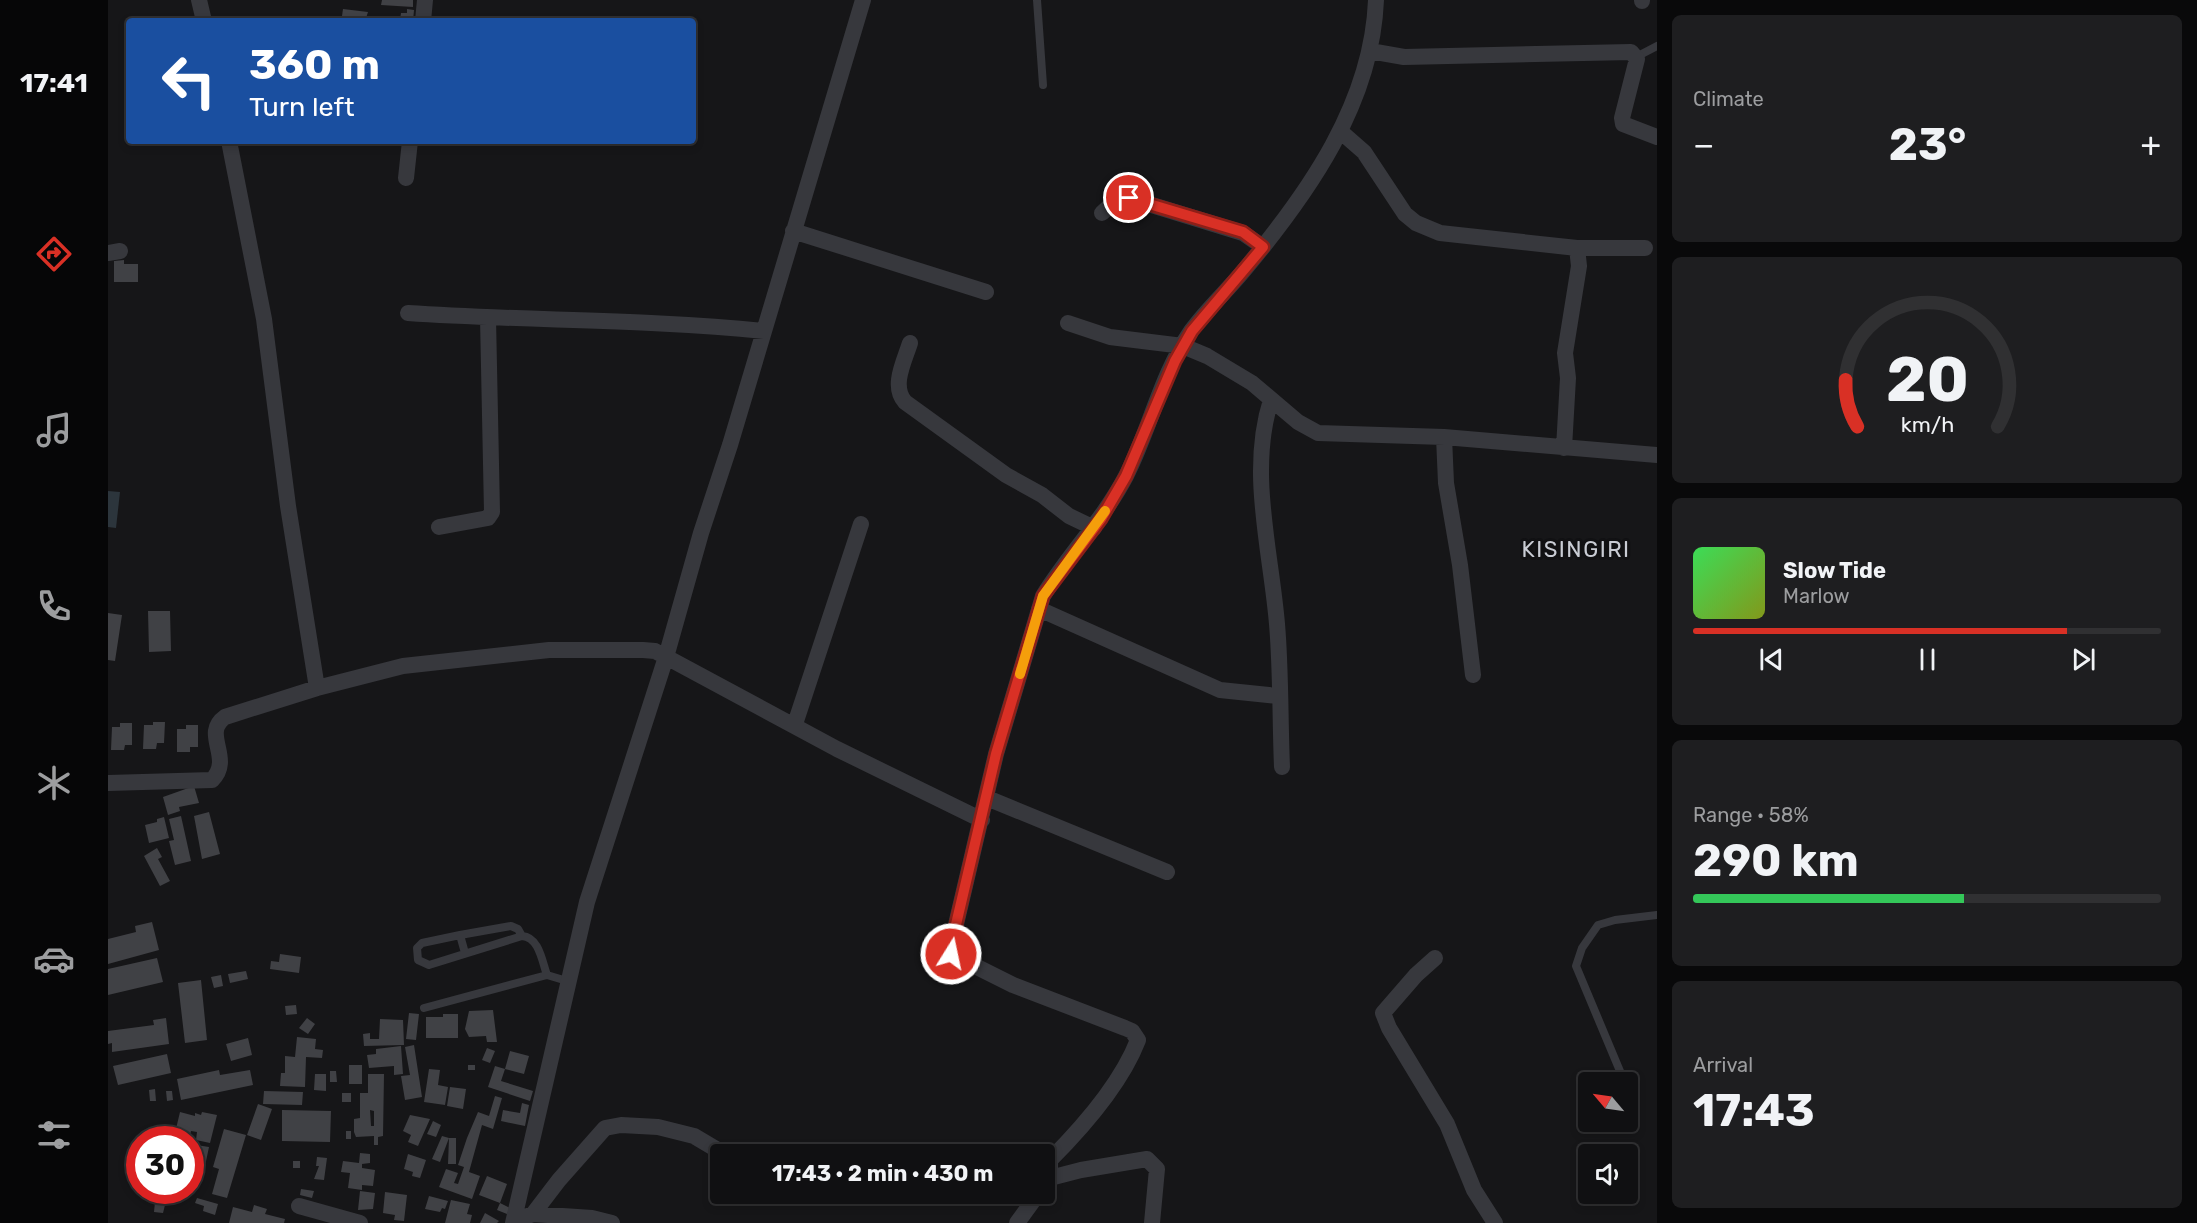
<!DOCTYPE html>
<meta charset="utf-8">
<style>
:root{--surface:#101012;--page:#1e1e20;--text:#f1f3f6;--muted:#9c9d9f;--line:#303032;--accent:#d93025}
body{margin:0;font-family:Rubik,sans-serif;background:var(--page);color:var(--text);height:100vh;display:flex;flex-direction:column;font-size:22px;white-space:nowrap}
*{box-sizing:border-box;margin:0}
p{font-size:20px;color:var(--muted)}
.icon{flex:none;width:33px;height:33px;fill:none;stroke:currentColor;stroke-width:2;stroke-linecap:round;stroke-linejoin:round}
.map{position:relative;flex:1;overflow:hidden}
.details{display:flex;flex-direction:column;gap:15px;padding:15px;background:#09090a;width:540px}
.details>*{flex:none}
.banner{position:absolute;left:18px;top:18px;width:570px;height:126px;border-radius:6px;box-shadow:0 3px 9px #0003,0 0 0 2px var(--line);background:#1a4fa0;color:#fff;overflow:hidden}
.needle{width:39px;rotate:299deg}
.tools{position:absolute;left:1470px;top:1072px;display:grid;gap:12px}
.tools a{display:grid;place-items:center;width:60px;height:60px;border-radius:6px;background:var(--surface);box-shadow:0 3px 9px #0003,0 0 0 2px var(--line);font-size:30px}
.speed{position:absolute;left:18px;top:1126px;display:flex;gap:12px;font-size:30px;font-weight:700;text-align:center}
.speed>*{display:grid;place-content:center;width:78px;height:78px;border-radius:50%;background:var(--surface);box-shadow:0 3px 9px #0003,0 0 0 2px var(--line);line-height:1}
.speed .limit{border:9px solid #d22;background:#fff;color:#111}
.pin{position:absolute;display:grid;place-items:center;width:51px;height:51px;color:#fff;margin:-26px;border:3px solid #fff;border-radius:50%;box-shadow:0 2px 6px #0007}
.me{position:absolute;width:66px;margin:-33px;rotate:10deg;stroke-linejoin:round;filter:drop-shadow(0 0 4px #0008)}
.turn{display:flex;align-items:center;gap:21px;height:126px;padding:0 24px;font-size:27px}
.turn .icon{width:78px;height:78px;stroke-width:2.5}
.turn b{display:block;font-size:42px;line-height:51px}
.big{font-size:45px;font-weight:700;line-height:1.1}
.details .tile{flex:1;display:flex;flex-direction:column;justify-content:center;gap:9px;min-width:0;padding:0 21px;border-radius:9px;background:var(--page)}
.details .dial{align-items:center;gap:0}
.dial svg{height:156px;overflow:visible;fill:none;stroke:var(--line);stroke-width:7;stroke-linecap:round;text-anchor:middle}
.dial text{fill:var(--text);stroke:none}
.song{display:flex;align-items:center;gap:18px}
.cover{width:72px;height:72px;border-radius:9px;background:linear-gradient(135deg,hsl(130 70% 55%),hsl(70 70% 35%))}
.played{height:6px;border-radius:3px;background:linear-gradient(90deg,var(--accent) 80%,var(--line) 80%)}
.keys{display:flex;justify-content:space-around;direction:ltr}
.heat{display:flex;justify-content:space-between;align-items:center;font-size:33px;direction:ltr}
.charge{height:9px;border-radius:4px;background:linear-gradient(90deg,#34c759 58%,var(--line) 0)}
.trip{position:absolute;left:602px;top:1144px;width:345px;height:60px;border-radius:6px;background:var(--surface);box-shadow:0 3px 9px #0003,0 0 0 2px var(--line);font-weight:700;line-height:60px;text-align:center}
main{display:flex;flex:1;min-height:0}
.menu{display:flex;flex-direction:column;width:108px;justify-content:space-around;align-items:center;background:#060607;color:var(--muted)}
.menu .icon{width:42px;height:42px}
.menu .current{color:var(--accent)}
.menu b{font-size:27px;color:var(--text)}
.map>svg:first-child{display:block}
</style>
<main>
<nav class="menu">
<b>17:41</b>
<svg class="icon current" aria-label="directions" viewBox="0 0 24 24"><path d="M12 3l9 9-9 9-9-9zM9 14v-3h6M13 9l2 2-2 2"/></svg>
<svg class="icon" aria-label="music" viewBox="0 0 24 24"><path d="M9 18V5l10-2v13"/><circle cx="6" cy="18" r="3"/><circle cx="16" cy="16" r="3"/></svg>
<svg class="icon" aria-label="phone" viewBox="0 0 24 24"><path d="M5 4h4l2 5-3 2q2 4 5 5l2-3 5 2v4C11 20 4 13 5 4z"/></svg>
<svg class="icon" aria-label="climate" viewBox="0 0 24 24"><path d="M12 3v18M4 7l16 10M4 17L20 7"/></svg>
<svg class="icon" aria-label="car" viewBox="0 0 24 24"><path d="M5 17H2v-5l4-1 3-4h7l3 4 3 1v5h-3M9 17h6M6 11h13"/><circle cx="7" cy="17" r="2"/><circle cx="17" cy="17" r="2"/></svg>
<svg class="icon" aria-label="filters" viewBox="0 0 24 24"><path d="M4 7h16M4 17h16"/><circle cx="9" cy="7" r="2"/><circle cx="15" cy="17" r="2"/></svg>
</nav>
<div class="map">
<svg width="1549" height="1223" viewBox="0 0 1549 1223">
<rect width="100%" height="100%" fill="#161618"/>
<!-- water -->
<path fill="#2c353c" d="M0,491L12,492L8,528L0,527Z"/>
<!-- building -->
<path fill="#404145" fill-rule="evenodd" d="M274,0H305V7L273,5Z
M235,9L260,12L258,18L234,16Z
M299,9L306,10L305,21L292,20L293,13H299Z
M16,260V264H30V282H6V261Z
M40,611H62L63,651L41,652Z
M0,613L14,615L7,661L0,660Z
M45,722H57L56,743H49L48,749H35L36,725H45Z
M12,723H24V745H17L16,750H3L4,727H12Z
M78,725H90V747H82V752H69V729H78Z
M86,786L91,803L71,807L72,811L60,815L55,797Z
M101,812L112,854L94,859L86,816Z
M73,816L83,861L67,865L61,841L66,840L61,819Z
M56,817L61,838L41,843L37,825L49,822V819Z
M49,848L54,857L50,859L62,881L52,886L36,856Z
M44,922L51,950L0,964V939L28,932L27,926Z
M172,954L193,957L191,973L162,969L163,961L171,962Z
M49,958L55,982L0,995V969Z
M138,971L140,979L122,983L120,974Z
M113,975L115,986L106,988L103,977Z
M93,980L99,1040L77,1043L70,983Z
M188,1005L189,1014L178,1015L177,1006Z
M385,1010L389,1042H379L378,1036L361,1037L357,1029L361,1011Z
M301,1013L311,1014L308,1040L298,1039Z
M335,1014H350V1038H318V1017H335Z
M58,1018L61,1044L4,1052V1043L0,1044V1031L46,1025L45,1020Z
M199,1018L207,1024L200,1034L191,1028Z
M272,1019L295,1020L296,1045L256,1046L255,1034L262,1033V1039H271Z
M189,1037L208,1039L207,1049L215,1050L214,1058L198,1057L197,1087L172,1086L173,1073H177V1056L187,1057Z
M140,1038L144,1055L123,1061L118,1044Z
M306,1045L314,1097L297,1100L293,1076L302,1075L297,1047Z
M293,1046L295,1074L286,1075V1066L261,1068L259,1055L268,1054V1049Z
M379,1048L387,1051L382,1063L374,1060Z
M402,1051L421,1056L416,1074L397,1069Z
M59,1054L63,1073L10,1085L5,1066Z
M241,1065H254V1084H241Z
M360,1065H367V1070H360Z
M387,1066L397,1069L393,1081L425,1091L422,1101L380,1087Z
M321,1069L332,1070L330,1085L340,1087L337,1105L316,1102Z
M111,1070L112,1075L142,1070L145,1085L73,1100L69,1079Z
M222,1071H228L229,1082H222Z
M207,1074H218V1091L206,1090Z
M260,1074H276L275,1136L270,1137V1145H266V1136L248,1137L246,1132V1119L252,1118V1093H260ZM262,1110L266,1111V1126H263Z
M342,1087L358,1089L355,1109L339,1106Z
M47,1089L48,1101H42L41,1090Z
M58,1091H64L65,1100L59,1101Z
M156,1091L195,1092L194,1105L155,1104Z
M234,1093H243V1102H234Z
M387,1096L394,1098L385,1129L374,1125L361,1172L372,1176L364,1199L331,1187L338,1169L350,1173L346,1183L350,1184L356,1167L350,1165L359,1138L370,1112L381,1116Z
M414,1103L421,1105L417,1126L393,1121L395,1110L412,1113Z
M150,1104L164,1109L153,1140L139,1135Z
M174,1110L223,1111L222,1142L174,1141Z
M72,1112L87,1116V1113L93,1115L94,1112L109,1115L102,1143L88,1140L89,1132L83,1131L82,1136L67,1133Z
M302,1115L322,1119L310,1146L300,1142L303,1135L295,1131Z
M325,1121L333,1125L328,1137L319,1134Z
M116,1129L138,1135L119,1198L104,1194L111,1169L105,1167Z
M238,1131H243V1139H238Z
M334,1136L341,1138L332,1162L324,1159Z
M341,1138H348V1164H340Z
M82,1144L101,1147L97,1166L82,1163Z
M252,1153L262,1154V1163L254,1164V1168L267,1170L265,1186L254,1185V1190L240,1188L242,1173L233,1172L235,1161L251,1163Z
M300,1154L318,1160L312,1178L304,1176L305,1172L296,1169Z
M209,1157L219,1158L216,1180L206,1179L211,1166H208Z
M185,1161H192V1168H185Z
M82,1167L88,1168L83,1187H82Z
M379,1176L399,1184L392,1203L371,1195Z
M193,1189L206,1191L204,1198L192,1195Z
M48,1191L60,1193L55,1213L46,1212Z
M252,1191L267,1193L265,1209L250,1210Z
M277,1192L299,1195L296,1221L286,1220L287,1215L275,1213Z
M321,1196L340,1201L337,1209L334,1208L332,1212L317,1209Z
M89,1198L110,1204L107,1215L95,1211L96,1206L87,1203Z
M343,1200L362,1204L359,1214L364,1215L362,1223H337Z
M392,1203L402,1208L399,1214L389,1210Z
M146,1205L159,1209L157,1214L177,1219L176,1223H121L125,1207L144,1212Z
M377,1213L391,1221L389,1223H372Z"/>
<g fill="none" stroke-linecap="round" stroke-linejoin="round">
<!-- lane -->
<path stroke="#37383d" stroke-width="8" d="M929,0L935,85
M1528,57L1549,46
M352,935L314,943L309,948L310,960L321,965L414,936C431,937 434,961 439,975
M357,953L352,935L403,926L410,929L414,936
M316,1008L439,975L459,981
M1517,1083L1468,966L1474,948L1490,925L1507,920L1549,915
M1520,1088L1524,1098L1520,1100"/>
<!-- street -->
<path stroke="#37383d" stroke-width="16" d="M91,0L96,21
M1534,0V1
M315,21L317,0
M1262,51L1296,57L1523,52L1529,59L1514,118L1515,124L1549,137
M1232,131L1256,152L1297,214L1308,223L1332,233L1469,248
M121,141L156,319L180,506L209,688
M298,178L302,141
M994,213L1008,200L1021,198L1135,233L1155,247
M685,231L878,292
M0,253L12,251
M300,313C418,321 538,319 656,331
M960,323L1002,337L1075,346L1099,356L1144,383L1190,422L1210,433L1336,437L1549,455
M802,343C796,362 783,386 797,402L898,475L934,495L961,516L986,528
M1163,400C1140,471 1163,551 1169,624C1173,671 1172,720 1174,767
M1336,437L1338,483L1352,565L1365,675
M1456,448L1460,378L1457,353L1471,266L1469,248H1537
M331,527L380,518L384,512L380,318
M931,609L1112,690L1170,696
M687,724L753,524
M0,783L104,780C126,758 93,734 117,717L209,688L295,666L441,650H535L547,651L729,749L874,820
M879,798L1059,872
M1327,958L1308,975L1275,1013L1281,1028L1339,1124L1366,1190L1387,1223
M942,1178L973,1170L1039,1159L1049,1169L1044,1223
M936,1186L942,1178V1160C975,1127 1013,1084 1030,1040L1024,1031L1017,1028L905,985L843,954L842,950L888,754L935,596C961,554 995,520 1018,476C1042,429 1053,375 1083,331C1099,309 1120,290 1137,269C1201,192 1264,103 1268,0
M191,1206L252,1223
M425,1214L484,1218L504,1223
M407,1221L425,1214L451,1180L497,1128L513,1125L550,1127L586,1136L618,1155
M405,1223L479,902L558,657L593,533L622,445L755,0
M909,1223L930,1194"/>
</g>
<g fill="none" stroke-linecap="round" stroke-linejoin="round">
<!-- route casing -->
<g stroke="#8d1f18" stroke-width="15">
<path id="route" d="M843,954L842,950L888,754L935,596L993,519L1018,476L1067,361L1084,331L1155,247L1135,232L1021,198"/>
</g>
<!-- route -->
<use href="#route" stroke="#d93025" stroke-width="10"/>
<!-- slow -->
<path stroke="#f59e0b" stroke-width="10" d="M912,674L935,596L997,511"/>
</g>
<g text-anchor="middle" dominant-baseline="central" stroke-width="6" stroke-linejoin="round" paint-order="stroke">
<!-- quarter labels -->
<g font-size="22" letter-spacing="1.5" fill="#c9ccd4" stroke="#111113">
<text x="1468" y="549">KISINGIRI</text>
</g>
</g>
</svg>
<div class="tools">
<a><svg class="needle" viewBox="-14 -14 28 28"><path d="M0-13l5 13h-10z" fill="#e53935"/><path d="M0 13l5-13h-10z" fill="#9c9d9f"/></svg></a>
<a><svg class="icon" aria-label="sound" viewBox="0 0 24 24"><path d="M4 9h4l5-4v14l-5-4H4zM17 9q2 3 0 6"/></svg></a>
</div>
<div class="speed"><div class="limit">30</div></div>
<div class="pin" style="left:1021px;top:198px;background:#d93025"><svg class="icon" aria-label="arrive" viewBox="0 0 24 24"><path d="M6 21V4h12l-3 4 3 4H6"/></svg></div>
<svg class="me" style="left:843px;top:954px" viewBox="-20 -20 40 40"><circle r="17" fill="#d93025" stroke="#fff" stroke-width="3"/><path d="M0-11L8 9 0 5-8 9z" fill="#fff"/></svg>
<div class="trip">17:43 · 2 min · 430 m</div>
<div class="banner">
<div class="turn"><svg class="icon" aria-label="left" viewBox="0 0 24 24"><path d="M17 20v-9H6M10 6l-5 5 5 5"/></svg><div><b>360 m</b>Turn left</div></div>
</div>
</div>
<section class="details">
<div class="tile"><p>Climate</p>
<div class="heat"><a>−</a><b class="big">23°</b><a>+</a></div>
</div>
<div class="tile dial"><svg viewBox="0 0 100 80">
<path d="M14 69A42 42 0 1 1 86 69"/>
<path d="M14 69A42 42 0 0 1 8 45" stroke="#d93025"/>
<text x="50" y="56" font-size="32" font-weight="700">20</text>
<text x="50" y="72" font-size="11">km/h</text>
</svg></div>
<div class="tile">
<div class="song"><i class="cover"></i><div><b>Slow Tide</b><p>Marlow</p></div></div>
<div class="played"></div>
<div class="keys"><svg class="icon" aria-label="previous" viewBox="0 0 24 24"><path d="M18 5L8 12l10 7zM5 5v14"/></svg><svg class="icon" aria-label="pause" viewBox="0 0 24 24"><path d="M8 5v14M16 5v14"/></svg><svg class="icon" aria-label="next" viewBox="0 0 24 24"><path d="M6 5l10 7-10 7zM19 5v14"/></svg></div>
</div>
<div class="tile"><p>Range · 58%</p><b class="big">290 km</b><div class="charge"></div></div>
<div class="tile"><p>Arrival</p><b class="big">17:43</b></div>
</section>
</main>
